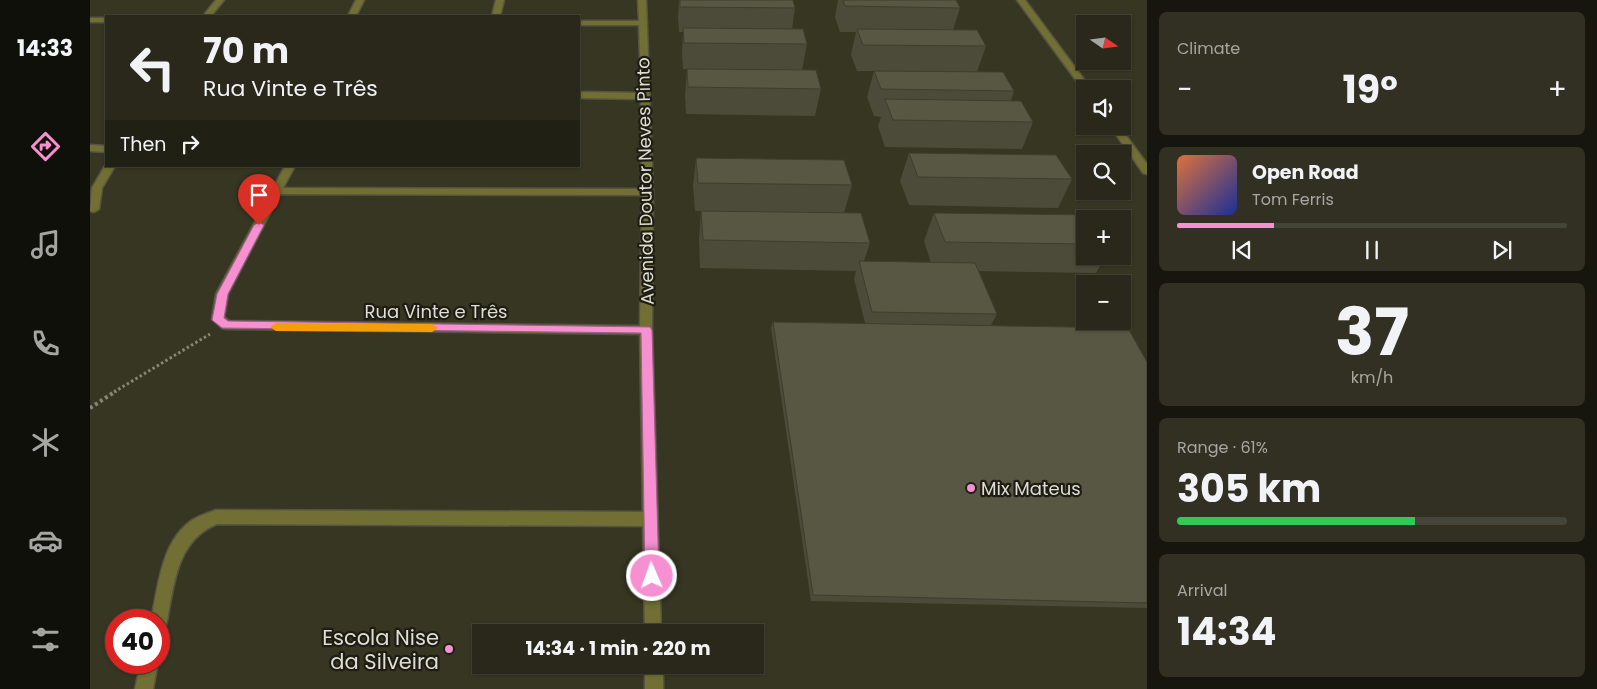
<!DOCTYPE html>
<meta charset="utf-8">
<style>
:root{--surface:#29281a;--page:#313023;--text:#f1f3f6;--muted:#a5a6a2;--line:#454439;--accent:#f690d0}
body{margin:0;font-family:Poppins,sans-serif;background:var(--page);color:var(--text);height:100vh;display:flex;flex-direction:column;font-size:19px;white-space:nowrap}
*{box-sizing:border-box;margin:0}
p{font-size:16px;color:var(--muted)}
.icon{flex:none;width:28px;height:28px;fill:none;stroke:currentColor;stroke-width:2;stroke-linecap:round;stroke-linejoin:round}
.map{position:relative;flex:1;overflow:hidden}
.drawer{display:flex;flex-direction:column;gap:12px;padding:12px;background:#17160e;width:450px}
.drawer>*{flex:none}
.banner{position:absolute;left:15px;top:15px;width:475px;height:152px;border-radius:0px;box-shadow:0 1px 4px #0004,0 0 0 1px var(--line);background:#29281a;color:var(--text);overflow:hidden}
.needle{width:32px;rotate:104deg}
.fabs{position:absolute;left:986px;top:15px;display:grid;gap:10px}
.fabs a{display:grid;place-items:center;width:55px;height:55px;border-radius:0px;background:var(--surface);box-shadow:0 1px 4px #0004,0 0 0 1px var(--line);font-size:25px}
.speed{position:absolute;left:15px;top:609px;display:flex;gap:10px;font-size:25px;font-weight:700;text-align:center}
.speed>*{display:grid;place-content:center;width:65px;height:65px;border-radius:50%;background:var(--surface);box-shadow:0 1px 4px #0004,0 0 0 1px var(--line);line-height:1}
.speed .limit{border:8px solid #d22;background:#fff;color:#111}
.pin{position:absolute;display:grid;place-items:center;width:42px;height:42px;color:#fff;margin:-51px -21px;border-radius:50% 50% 50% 0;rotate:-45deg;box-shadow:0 0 5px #0007}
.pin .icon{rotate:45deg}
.me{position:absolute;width:55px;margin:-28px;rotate:358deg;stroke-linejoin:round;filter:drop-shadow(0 0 4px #0008)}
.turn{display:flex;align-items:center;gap:18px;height:105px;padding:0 15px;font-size:22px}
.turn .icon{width:65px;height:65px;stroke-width:2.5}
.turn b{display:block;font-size:35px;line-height:42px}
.then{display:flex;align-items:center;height:48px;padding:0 15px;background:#0003;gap:10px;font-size:19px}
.big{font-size:38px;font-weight:700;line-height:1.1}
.drawer .tile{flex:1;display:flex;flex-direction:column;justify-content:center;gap:8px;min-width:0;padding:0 18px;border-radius:8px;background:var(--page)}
.drawer .dial{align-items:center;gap:0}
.dial b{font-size:65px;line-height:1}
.song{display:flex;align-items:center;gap:15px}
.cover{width:60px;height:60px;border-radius:8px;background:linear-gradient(135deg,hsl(20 70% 55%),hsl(230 70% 35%))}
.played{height:5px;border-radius:2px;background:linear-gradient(90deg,var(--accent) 25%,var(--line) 25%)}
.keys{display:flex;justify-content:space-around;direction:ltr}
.heat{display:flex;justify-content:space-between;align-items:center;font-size:28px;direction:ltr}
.charge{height:8px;border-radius:4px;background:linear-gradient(90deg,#34c759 61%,var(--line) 0)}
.trip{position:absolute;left:382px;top:624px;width:292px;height:50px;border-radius:0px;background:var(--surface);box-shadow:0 1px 4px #0004,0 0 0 1px var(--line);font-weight:700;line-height:50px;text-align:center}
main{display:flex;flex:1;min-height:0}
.dock{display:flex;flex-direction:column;width:90px;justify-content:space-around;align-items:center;background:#10100a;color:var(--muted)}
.dock .icon{width:35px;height:35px}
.dock .on{color:var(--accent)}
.dock b{font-size:22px;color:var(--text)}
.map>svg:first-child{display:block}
</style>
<main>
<nav class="dock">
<b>14:33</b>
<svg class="icon on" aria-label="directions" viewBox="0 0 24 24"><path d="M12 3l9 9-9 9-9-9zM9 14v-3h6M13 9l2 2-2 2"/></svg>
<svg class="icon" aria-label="music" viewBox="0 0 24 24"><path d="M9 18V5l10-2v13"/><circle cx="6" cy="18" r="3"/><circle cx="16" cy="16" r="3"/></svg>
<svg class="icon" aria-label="phone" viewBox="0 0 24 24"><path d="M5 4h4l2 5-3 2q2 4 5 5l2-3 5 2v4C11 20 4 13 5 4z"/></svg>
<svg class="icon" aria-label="climate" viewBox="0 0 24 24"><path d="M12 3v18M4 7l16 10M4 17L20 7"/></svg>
<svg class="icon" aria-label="car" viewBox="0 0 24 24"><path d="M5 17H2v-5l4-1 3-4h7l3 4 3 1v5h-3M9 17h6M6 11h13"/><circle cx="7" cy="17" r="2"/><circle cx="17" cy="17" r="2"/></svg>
<svg class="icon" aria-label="filters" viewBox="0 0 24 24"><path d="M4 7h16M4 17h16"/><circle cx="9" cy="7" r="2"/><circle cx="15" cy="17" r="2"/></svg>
</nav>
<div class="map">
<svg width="1057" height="689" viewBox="0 0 1057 689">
<rect width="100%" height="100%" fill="#373623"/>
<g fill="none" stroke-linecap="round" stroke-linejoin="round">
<!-- minor casing -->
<g stroke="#555443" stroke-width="3">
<path id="minor" d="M126,0H134L121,16H113Z
M266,0H274L266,16H258Z
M406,0H414L410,16H402Z
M548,0H556L563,192L562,330L571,632H555L553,526L127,524C87,540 84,584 77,621L75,627L69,629V620H61C68,588 71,542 101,521C108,516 118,513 126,510L553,512L550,334L136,329L132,328L122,319L126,294L195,166H205L193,188L552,189L551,99L489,98V92L551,93L549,25H489V21H549ZM190,194L552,195L550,326L139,321L134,317L138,294Z
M927,0H935L1001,89H995L994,91Z
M0,18H16V22H0Z
M1020,126H1029L1057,164V174L1053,173Z
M0,145L16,146V152L0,151Z
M16,164V166H25L12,188L9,209L4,212L0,211L2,188Z
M51,662H68L63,689H45Z
M555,665H573V689H555Z"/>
</g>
<!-- path-far1 -->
<path stroke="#868576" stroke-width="3" stroke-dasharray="2.5 2.5" stroke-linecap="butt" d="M24,392L120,334"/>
<!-- path -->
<path stroke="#868576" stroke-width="4" stroke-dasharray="3 3" stroke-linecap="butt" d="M0,408L26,391"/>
<!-- minor -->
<use href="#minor" fill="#726f34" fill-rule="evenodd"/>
</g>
<!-- wall -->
<path fill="#4c4b3a" d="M589,0H703L705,8L702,29L717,44L712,70L731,89L725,116L596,114L595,95L597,69H593L592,54L593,32H589L588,18Z
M748,0H866L870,8L863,30L896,46L887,72L924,91L921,101L943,122L932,149L795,147L788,126L791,117L784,116L777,97L784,71H767L761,55L766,32H750L745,17Z
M819,153L982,179L968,208L819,205L810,181Z
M606,158L762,185L754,213L780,243L774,261L841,263L834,241L844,213L995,219V256H1016L1006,273L889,271L907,314L901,325L1057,362V608L721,601L681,328L683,322L775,323L764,279L766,271L610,268L609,239L611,211H605L603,186Z"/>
<!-- building -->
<path fill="#585743" stroke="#3e3d2f" d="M590,0H703L705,8L590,7Z
M753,0H866L870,8L755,6Z
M593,28L713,29L717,44L594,43Z
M767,29L887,30L896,46L773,45Z
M597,69L726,70L731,89L598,87Z
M784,71L913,72L924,91L791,89Z
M795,99L931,101L943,122L803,120Z
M819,153L966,155L982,179L828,177Z
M606,158L754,160L762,185L608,183Z
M611,211L771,213L780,243L613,240Z
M844,213L1005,215L1007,219H995V244L855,242Z
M769,261L885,263L907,314L782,312Z
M683,322L1038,328L1057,362V603L723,595Z"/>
<!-- route -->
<path fill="#f690d0" stroke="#a05e87" d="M169,222L174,225L138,294L134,318L138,321L560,327L562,330L569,576L567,581L562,583L557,581L555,576L551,333L132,328L122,320L127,294L164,225Z"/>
<!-- slow -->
<path fill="#f59e0b" d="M186,323L342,324L348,328L342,332L186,331L180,327Z"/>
<!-- markers -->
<g fill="#f690d0" stroke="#1d1d14" stroke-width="2">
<circle cx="881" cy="488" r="5"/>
<circle cx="359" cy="649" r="5"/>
</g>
<g text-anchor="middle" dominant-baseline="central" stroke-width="4.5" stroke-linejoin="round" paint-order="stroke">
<!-- street labels -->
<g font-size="18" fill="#dfded3" stroke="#1d1d14">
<text transform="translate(555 181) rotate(-91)">Avenida Doutor Neves Pinto</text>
<text x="346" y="311">Rua Vinte e Três</text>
</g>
<!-- poi labels -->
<g font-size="18" fill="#dfded3" stroke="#1d1d14" text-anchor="start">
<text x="891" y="488">Mix Mateus</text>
</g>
<!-- near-poi labels -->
<g font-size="21" fill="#dfded3" stroke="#1d1d14" text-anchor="end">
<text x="349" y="637">Escola Nise<tspan x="349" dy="24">da Silveira</tspan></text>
</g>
</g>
</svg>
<div class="fabs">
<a><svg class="needle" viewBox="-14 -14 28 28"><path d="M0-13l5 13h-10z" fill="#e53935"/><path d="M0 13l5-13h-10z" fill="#a5a6a2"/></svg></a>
<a><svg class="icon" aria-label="sound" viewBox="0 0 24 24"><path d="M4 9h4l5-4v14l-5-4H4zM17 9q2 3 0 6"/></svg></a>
<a><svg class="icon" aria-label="search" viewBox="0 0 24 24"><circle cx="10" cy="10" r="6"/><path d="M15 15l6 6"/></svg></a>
<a>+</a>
<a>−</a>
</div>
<div class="speed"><div class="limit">40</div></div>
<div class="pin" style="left:169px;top:225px;background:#d93025"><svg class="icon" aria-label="arrive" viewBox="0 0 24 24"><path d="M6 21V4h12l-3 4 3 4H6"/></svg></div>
<svg class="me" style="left:562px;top:576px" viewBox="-20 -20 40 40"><circle r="17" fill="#f690d0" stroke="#fff" stroke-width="3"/><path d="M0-11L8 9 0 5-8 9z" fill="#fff"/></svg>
<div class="trip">14:34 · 1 min · 220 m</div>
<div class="banner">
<div class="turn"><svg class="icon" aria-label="left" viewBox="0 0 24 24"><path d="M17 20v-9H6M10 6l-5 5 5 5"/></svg><div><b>70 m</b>Rua Vinte e Três</div></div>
<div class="then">Then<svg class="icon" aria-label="right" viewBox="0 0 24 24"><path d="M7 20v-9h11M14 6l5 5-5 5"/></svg></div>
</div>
</div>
<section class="drawer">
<div class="tile"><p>Climate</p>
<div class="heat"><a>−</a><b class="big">19°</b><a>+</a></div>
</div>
<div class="tile">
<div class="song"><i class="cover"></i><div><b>Open Road</b><p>Tom Ferris</p></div></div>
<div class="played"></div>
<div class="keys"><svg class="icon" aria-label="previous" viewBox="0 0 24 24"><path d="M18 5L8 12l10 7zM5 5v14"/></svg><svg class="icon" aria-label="pause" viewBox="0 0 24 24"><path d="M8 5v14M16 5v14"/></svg><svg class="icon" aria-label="next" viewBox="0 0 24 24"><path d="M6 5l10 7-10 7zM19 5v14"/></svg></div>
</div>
<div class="tile dial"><b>37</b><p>km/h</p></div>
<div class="tile"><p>Range · 61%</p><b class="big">305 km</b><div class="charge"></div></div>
<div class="tile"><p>Arrival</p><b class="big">14:34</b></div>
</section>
</main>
